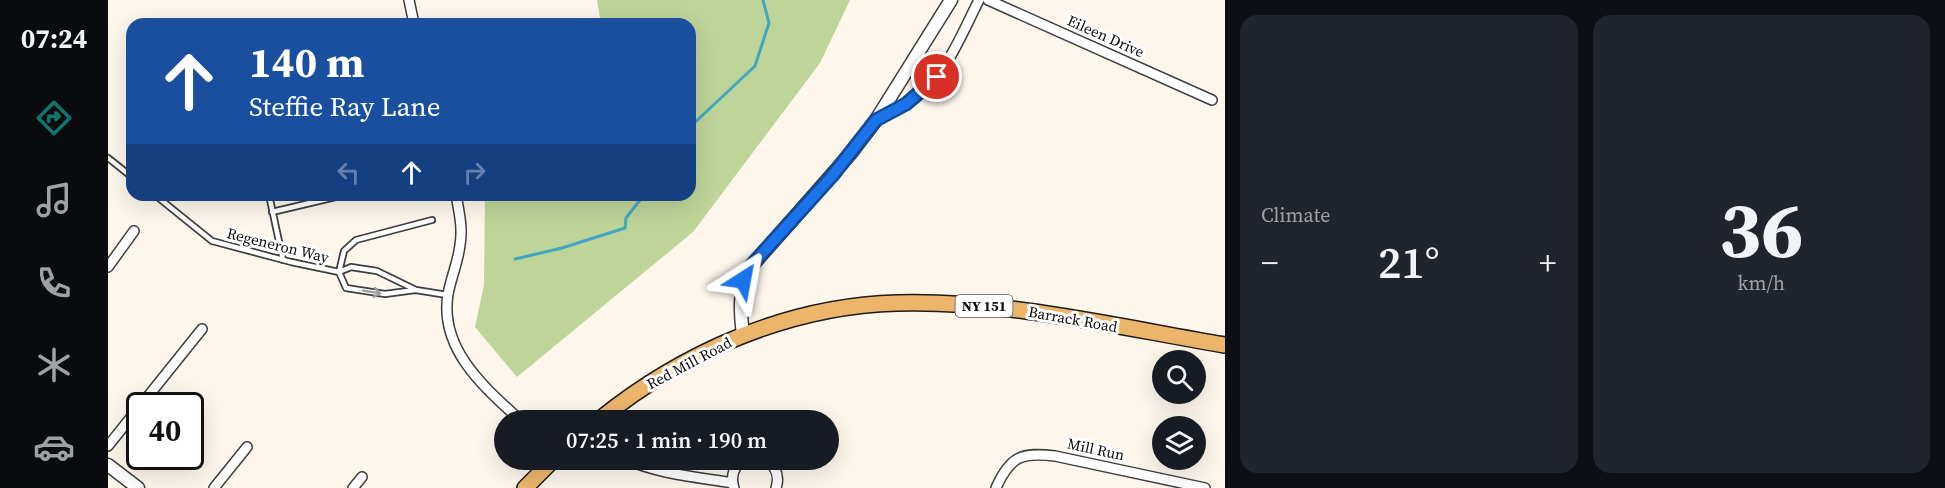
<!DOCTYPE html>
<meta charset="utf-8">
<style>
:root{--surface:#171b24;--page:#20242c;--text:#f1f3f6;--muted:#9ea1a6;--accent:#0f766e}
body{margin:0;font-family:"Source Serif 4",serif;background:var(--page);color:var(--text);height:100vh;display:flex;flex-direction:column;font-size:22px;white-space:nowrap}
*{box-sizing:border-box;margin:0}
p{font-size:20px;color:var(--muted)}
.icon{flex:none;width:33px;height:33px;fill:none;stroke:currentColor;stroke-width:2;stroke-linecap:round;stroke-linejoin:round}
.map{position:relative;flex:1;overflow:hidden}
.details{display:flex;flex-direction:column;gap:15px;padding:15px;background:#0d0f14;width:720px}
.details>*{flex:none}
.top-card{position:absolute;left:18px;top:18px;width:570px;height:183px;border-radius:18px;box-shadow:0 6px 24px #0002;background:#1a4fa0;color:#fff;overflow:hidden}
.controls{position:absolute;left:1044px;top:350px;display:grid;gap:12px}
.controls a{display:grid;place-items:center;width:54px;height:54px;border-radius:50%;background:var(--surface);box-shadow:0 6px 24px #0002;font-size:30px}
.speed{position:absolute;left:18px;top:392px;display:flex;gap:12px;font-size:30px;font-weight:700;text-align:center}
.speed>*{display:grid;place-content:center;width:78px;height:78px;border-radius:50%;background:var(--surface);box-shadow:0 6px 24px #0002;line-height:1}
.speed .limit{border:3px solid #111;border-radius:9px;background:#fff;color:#111}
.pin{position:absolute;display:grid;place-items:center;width:51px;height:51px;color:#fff;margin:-26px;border:3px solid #fff;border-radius:50%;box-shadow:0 2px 6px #0007}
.me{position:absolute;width:66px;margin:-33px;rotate:34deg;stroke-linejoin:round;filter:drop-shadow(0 0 4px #0008)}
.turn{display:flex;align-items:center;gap:21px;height:126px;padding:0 24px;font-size:27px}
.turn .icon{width:78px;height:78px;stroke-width:2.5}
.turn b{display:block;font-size:42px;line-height:51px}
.lanes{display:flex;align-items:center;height:57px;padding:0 24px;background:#0003;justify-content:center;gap:30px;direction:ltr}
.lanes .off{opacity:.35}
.big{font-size:45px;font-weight:600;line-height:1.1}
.details .card{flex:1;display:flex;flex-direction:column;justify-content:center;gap:9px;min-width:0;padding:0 21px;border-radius:18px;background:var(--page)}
.details .dial{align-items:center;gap:0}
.dial b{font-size:78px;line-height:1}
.heat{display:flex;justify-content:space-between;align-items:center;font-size:33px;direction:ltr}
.details .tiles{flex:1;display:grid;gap:15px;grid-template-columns:repeat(2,1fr)}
.trip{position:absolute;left:386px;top:410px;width:345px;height:60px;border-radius:30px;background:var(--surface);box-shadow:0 6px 24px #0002;font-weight:600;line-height:60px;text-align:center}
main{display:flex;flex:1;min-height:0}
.menu{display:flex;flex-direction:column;width:108px;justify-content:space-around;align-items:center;background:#090b0e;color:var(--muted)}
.menu .icon{width:42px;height:42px}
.menu .selected{color:var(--accent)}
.menu b{font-size:27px;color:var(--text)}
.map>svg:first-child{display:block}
</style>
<main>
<nav class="menu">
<b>07:24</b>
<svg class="icon selected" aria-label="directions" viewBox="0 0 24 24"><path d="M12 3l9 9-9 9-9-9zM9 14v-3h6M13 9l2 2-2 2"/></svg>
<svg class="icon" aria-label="music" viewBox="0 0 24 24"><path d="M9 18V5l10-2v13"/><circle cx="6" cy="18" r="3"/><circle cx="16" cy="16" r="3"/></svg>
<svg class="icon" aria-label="phone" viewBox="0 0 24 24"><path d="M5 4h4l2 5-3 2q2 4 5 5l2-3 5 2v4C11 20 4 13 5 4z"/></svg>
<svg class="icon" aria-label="climate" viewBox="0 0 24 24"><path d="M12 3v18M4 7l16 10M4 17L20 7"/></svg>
<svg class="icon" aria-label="car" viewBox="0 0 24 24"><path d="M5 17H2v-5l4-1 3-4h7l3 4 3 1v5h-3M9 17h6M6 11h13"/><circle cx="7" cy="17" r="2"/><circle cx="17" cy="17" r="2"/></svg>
</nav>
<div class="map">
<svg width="1117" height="488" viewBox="0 0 1117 488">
<rect width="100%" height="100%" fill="#fdf6eb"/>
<!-- forest -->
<path fill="#bed498" d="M489,0H742L712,63L585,232L409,377L367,327L376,285L377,197L384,195H582V24H493Z"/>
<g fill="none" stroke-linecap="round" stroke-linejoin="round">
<!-- stream -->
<path stroke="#41a6c2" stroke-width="3" d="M582,127L647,66L661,23L655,0
M407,259L454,248L517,228L518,218L536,195"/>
<!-- service casing -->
<g stroke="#3e3e3e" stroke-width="8">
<path id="service" d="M0,158L24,177
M47,195L104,241L183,262L231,272L243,267L269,271L308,290L339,295
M161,195L175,260
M164,212L236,195
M231,272L236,251L248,240L324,220
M231,272L238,288L277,294L307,290"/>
</g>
<!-- minor casing -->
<g stroke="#3e3e3e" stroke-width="12">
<path id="minor" d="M301,0L306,24
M880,0L1104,100
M770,119C782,112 796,106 807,98C839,74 853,35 871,0
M348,195C351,212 355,228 352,245C350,262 343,278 340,294C331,349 376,387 412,420
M0,267L26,231
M33,405L94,329
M0,446L32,406
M517,459C550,474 589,477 625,483
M658,459C668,467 672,476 668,488
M106,488L139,447
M245,488L254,477
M626,488C622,476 626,466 636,459
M888,488C902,456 914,452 947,456L1097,488"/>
</g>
<!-- tertiary casing -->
<g stroke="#3e3e3e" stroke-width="15">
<path id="tertiary" d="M635,335C632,311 631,291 641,269L743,153L768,120L843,0
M0,465L30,488"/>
</g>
<!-- primary casing -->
<g stroke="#1c1c1c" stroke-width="18">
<path id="primary" d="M491,420C575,352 680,306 789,303C898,300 1010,327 1117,345
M417,488L446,459"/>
</g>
<!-- service -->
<use href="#service" stroke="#fff" stroke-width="4.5"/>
<!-- minor -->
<use href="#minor" stroke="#fff" stroke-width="9"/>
<!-- tertiary -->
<use href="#tertiary" stroke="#fff" stroke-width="12"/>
<!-- primary -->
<use href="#primary" stroke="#edb56b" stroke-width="15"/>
</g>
<!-- one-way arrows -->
<defs><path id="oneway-shaft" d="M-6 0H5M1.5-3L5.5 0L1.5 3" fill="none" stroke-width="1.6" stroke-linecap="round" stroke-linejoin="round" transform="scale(1.5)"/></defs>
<use stroke="#9d9d9d" href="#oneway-shaft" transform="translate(264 292) rotate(9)"/>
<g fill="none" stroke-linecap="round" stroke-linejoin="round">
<!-- route casing -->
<g stroke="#114b97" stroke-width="15">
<path id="route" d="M635,280L640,269L724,176L768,120L798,104L829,77"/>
</g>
<!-- route -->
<use href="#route" stroke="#1a73e8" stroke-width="10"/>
</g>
<g text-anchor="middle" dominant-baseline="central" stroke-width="6" stroke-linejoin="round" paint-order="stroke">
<!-- shield labels -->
<rect fill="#fff" stroke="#545454" stroke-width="1.5" x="847.5" y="295" width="57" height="22" rx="4.5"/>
<g font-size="14" font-weight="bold" fill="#0b0b0b">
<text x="876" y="306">NY 151</text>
</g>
<!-- street labels -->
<g font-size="15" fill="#0b0b0b" stroke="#fff">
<text transform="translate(998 36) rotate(24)">Eileen Drive</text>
<text transform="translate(170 245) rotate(14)">Regeneron Way</text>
<text transform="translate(965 319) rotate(10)">Barrack Road</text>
<text transform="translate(581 363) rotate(-28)">Red Mill Road</text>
<text transform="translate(988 449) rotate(12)">Mill Run</text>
</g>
</g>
</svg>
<div class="controls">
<a><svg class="icon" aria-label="search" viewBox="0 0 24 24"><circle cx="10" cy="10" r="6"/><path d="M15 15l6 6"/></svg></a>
<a><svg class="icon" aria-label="layers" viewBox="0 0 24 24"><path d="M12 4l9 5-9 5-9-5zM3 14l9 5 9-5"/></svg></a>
</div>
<div class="speed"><div class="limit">40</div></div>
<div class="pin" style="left:829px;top:77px;background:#d93025"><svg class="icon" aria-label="arrive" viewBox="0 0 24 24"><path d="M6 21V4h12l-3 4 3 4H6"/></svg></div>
<svg class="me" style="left:635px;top:280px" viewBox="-20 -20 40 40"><path d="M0-17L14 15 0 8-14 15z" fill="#1a73e8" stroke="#fff" stroke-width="4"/></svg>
<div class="trip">07:25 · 1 min · 190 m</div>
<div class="top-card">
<div class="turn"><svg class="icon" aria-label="ahead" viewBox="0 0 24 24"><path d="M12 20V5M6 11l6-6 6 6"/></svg><div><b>140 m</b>Steffie Ray Lane</div></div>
<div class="lanes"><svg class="icon off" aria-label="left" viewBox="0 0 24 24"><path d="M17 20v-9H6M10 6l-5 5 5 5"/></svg><svg class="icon" aria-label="ahead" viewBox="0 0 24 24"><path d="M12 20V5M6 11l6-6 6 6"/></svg><svg class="icon off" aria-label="right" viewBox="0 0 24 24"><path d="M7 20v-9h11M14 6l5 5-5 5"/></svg></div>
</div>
</div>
<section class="details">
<div class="tiles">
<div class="card"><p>Climate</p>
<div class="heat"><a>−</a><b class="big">21°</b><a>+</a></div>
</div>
<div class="card dial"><b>36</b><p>km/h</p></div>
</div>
</section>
</main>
